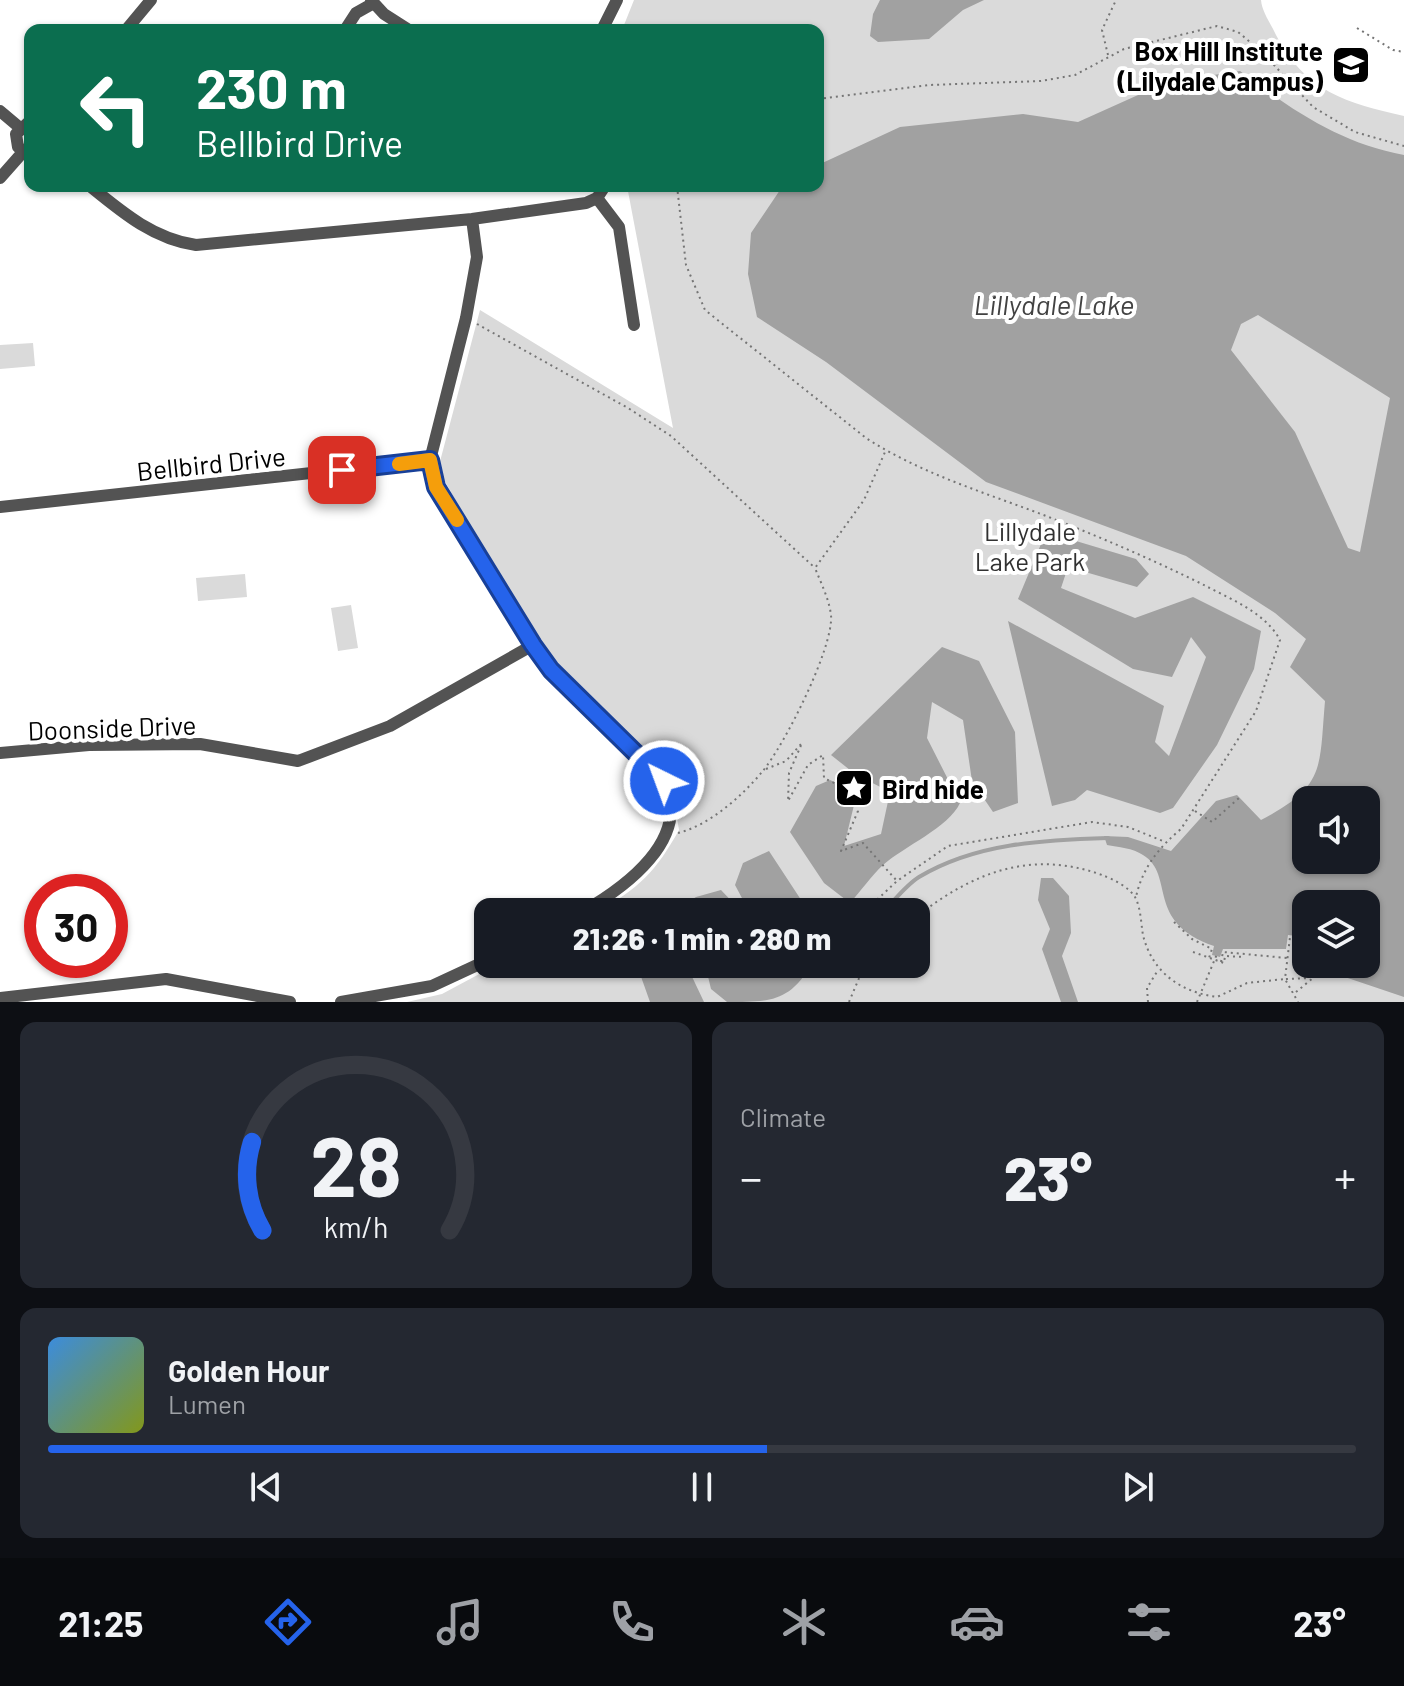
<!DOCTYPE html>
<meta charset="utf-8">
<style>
:root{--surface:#171b24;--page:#242831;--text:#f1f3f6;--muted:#9ea1a6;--line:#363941;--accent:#2563eb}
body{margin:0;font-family:Barlow,sans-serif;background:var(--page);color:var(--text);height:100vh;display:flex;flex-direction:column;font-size:30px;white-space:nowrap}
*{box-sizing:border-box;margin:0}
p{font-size:26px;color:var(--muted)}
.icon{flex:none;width:44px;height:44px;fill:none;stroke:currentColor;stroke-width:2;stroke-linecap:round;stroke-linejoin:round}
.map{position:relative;height:1002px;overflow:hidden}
.details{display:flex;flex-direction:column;gap:20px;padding:20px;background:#0d0f14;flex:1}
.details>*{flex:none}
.top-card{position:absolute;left:24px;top:24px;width:800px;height:168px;border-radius:16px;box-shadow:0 2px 6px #0004;background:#0b6e4f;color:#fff;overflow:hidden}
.buttons{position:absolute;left:1292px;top:786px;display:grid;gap:16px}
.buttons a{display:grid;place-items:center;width:88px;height:88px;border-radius:16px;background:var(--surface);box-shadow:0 2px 6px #0004;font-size:40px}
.speed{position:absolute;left:24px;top:874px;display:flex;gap:16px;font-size:40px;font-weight:700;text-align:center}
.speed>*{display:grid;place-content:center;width:104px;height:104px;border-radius:50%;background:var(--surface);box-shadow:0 2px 6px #0004;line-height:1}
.speed .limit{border:12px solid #d22;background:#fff;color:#111}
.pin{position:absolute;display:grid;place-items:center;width:68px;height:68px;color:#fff;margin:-34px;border-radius:16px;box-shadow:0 4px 12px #0006}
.me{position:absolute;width:88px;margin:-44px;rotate:318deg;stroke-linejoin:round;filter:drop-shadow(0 0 6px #0008)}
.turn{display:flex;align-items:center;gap:28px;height:168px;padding:0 40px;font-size:36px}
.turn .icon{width:104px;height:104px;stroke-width:2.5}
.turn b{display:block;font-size:56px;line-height:68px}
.big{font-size:60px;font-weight:800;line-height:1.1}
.details .widget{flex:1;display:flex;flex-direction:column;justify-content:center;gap:12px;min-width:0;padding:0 28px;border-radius:16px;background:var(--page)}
.details .dial{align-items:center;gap:0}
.dial svg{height:208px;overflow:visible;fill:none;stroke:var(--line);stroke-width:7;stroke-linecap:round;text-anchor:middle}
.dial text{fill:var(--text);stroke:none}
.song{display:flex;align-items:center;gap:24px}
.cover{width:96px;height:96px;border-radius:12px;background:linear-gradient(135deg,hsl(210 70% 55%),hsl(70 70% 35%))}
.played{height:8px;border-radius:4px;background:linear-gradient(90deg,var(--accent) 55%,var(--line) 55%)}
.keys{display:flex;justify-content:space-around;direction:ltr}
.heat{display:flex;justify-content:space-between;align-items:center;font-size:44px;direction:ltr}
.details .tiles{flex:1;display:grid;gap:20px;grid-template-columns:1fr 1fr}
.widget:last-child{grid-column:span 2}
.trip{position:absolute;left:474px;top:898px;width:456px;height:80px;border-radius:16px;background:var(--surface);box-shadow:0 2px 6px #0004;font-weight:800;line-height:80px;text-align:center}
.dock{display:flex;height:128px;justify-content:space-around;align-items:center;background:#090b0e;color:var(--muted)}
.dock .icon{width:56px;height:56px}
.dock .selected{color:var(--accent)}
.dock b{font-size:36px;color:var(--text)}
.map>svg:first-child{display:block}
</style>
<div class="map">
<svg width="1404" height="1002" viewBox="0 0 1404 1002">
<rect width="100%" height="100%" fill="#fff"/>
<!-- green -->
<path fill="#dadada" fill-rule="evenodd" d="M634,0H1261C1262,12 1271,24 1276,35C1305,91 1346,103 1404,116V1002H407L442,994L498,964H916V912H596C639,889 656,871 679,830L671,782L658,762L551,656L479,542L438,469L480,310L673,428L627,186H818V30H622ZM1306,800H1366V860H1306ZM1306,904H1366V964H1306Z
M33,343L35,366L0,369V345Z
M245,574L247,597L198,601L196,578Z
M351,605L358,648L338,651L331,608Z"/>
<!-- water -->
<path fill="#a1a1a1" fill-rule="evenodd" d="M880,0H984L963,10L929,39L878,42L870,36L873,14Z
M1240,71C1290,109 1341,144 1404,155V997L1327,971L1326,964H1366V904H1306V937L1288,935L1286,949H1223L1220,957L1212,955L1214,946C1144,922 1176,875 1143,855C1133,848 1118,847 1107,845L1104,836L1128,837L1171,851L1216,801L1237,795L1261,820C1326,786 1319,769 1325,701L1290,667L1306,639L1275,613L1186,556L986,482L826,362L757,317L748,274L751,233L780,190L787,186H818V165L900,127L1023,114L1078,122L1167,82ZM1258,315L1390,398L1360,552L1348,548L1295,432L1231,350L1241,324ZM1366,800V860H1306V800Z
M1046,532L1136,559L1149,574L1137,587L1068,567L1061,588L1135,618L1193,597L1261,631L1254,669L1217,745L1173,808L1160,813L1087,790L1075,800L1052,806L1008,621L1164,706L1155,742L1169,756L1206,657L1191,637L1172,677L1133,669L1018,599Z
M942,647L979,661L1015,732L1018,803L993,812L972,781L963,720L932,702L927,738L960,803C949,827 905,846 883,865C871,876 861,891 850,903L824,883L790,832L816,786L830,780L852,790L856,797L844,846L881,834L890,792L855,774L831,755Z
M769,851L809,912H672L696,897L721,890L739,909L743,900L735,885L743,863Z
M1041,878H1053L1069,896L1071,933L1062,956L1078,1002H1061L1042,949L1050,929L1038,900Z
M641,964H686L704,1002H650L639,971Z
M705,964H812C789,1002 771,1002 727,1002L711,989Z"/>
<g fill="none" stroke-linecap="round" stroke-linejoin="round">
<!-- stream -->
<path stroke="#a1a1a1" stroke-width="4" d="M883,912C894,901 906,885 919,877C976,843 1043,840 1108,838"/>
<!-- path -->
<path stroke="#757575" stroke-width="2" stroke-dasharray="2 4" stroke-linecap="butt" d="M1357,28L1393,50L1404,52
M1108,55L1102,30L1116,0
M818,99L929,85L1041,81L1075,75L1124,49L1217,26L1238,32L1261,51L1313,107L1355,132L1404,146
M677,186L686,265L705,310L866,438C917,471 976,490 1033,511C1091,533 1147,557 1202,584C1230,599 1265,612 1280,640L1256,711L1181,829C1158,848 1142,869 1136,897
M477,324L628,408L671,436L814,567
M766,769L786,761L802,743L789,773L788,801L808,765L823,755L824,778L846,789L858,801V811L841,851L863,843L897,881
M1195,811L1212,822L1239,798
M678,833C710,825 742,796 762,772C784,746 834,647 831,615C829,599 821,583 815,568L864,500L885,452
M864,912L897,881L948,846L1092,822L1128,827L1163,841
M916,917C972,873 1031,849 1102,875C1113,879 1131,888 1136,899C1141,910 1141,924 1143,935C1152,972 1180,992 1217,997L1247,983L1285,979L1298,1002
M1174,922L1192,939L1212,949L1209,958
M1306,942L1290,937L1285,979L1310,978
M1193,952L1224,963L1225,956L1244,957
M1221,962L1223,952L1287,958
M1296,992L1313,978L1320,964
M849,1002L865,964
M1148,1002L1147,988L1158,970
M1197,1002L1217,954"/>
<!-- minor -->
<path stroke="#535353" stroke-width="12" d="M371,0L384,14L409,30
M126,30L151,0
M345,30L356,13L372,4
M602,30L617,0
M0,111L19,127
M30,121L16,134L18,147L30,155
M0,178L23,152
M90,186C123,213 154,239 196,245L472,219L586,203L597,198
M605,186L597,198L619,227L634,325
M472,219L477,257L466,318L430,460L436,487L533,645C556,676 584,703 613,729C629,744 653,761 664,781C693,839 624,888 582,912
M0,507L430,460
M0,753L89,745L200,744L298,761L390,726L533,645
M0,998L166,979L290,1002
M341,1002L432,986L488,960"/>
</g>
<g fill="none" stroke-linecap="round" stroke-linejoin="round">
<!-- route casing -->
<g stroke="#184099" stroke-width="20">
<path id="route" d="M342,470L430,460L436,487L533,645L551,670L664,781"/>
</g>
<!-- route -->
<use href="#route" stroke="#2563eb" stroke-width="14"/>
<!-- slow -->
<path stroke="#f59e0b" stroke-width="14" d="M399,464L430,460L436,487L457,520"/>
</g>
<!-- icons -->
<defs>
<g id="university-square" transform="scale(2)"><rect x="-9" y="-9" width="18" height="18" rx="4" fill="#000" stroke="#fff"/><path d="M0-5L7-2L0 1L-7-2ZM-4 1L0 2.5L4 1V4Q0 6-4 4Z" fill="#fff"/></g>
<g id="sight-square" transform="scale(2)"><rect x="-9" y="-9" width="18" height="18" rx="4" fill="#000" stroke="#fff"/><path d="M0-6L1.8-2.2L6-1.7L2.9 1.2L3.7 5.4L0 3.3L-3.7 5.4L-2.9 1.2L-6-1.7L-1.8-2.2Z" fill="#fff"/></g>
</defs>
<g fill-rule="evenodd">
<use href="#university-square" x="1351" y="65"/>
<use href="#sight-square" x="854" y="788"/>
</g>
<g text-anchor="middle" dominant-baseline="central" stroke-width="8" stroke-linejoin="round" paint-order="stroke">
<!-- poi labels -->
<g font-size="26" font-weight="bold" fill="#000" stroke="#fff" text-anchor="end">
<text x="1323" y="50">Box Hill Institute<tspan x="1323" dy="30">(Lilydale Campus)</tspan></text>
<text x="882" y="788" text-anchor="start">Bird hide</text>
</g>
<!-- street labels -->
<g font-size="26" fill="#000" stroke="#fff">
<text transform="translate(211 463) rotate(-6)">Bellbird Drive</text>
<text transform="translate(112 727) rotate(-2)">Doonside Drive</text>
</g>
<!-- park labels -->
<g font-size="26" fill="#313131" stroke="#fff">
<text x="1030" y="530">Lillydale<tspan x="1030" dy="30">Lake Park</tspan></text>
</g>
<!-- water labels -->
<g font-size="28" font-style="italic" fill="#424242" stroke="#fff">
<text x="1054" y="304">Lillydale Lake</text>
</g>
</g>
</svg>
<div class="buttons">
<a><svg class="icon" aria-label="sound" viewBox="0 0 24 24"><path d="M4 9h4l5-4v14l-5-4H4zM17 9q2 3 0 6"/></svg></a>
<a><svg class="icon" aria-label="layers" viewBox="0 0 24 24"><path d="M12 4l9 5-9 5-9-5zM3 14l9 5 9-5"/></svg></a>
</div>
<div class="speed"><div class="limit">30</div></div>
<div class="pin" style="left:342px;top:470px;background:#d93025"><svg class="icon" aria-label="arrive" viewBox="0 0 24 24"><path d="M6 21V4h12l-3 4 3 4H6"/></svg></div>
<svg class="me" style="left:664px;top:781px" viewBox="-20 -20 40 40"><circle r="17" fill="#2563eb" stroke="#fff" stroke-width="3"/><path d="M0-11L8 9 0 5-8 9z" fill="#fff"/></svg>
<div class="trip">21:26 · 1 min · 280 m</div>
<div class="top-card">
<div class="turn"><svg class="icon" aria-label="left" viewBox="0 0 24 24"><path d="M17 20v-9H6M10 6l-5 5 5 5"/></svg><div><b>230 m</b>Bellbird Drive</div></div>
</div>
</div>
<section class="details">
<div class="tiles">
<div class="widget dial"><svg viewBox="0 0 100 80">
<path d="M14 69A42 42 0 1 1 86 69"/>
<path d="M14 69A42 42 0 0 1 10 35" stroke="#2563eb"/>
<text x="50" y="56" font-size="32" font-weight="700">28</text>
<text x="50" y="72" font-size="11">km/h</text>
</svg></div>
<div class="widget"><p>Climate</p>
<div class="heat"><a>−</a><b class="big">23°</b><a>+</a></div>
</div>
<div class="widget">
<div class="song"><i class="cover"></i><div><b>Golden Hour</b><p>Lumen</p></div></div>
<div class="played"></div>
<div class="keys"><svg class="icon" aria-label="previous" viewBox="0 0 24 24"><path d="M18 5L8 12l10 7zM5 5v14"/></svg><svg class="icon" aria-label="pause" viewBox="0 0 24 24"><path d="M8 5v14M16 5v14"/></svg><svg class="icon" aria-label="next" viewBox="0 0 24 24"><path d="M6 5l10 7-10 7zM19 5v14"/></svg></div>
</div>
</div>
</section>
<nav class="dock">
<b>21:25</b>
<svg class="icon selected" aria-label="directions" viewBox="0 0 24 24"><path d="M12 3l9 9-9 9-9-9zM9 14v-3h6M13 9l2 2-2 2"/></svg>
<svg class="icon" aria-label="music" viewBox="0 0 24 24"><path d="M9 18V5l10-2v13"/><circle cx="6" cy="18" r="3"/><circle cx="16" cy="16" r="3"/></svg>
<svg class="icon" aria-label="phone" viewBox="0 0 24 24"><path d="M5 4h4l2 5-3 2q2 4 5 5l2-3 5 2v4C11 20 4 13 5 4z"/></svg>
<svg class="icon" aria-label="climate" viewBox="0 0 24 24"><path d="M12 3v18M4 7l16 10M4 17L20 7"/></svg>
<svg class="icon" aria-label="car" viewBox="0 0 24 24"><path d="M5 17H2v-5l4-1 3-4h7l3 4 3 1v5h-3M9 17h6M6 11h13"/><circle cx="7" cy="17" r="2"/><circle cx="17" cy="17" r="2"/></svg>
<svg class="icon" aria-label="filters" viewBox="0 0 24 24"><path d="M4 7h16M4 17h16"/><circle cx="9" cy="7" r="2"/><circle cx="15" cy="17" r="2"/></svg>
<b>23°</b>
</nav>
